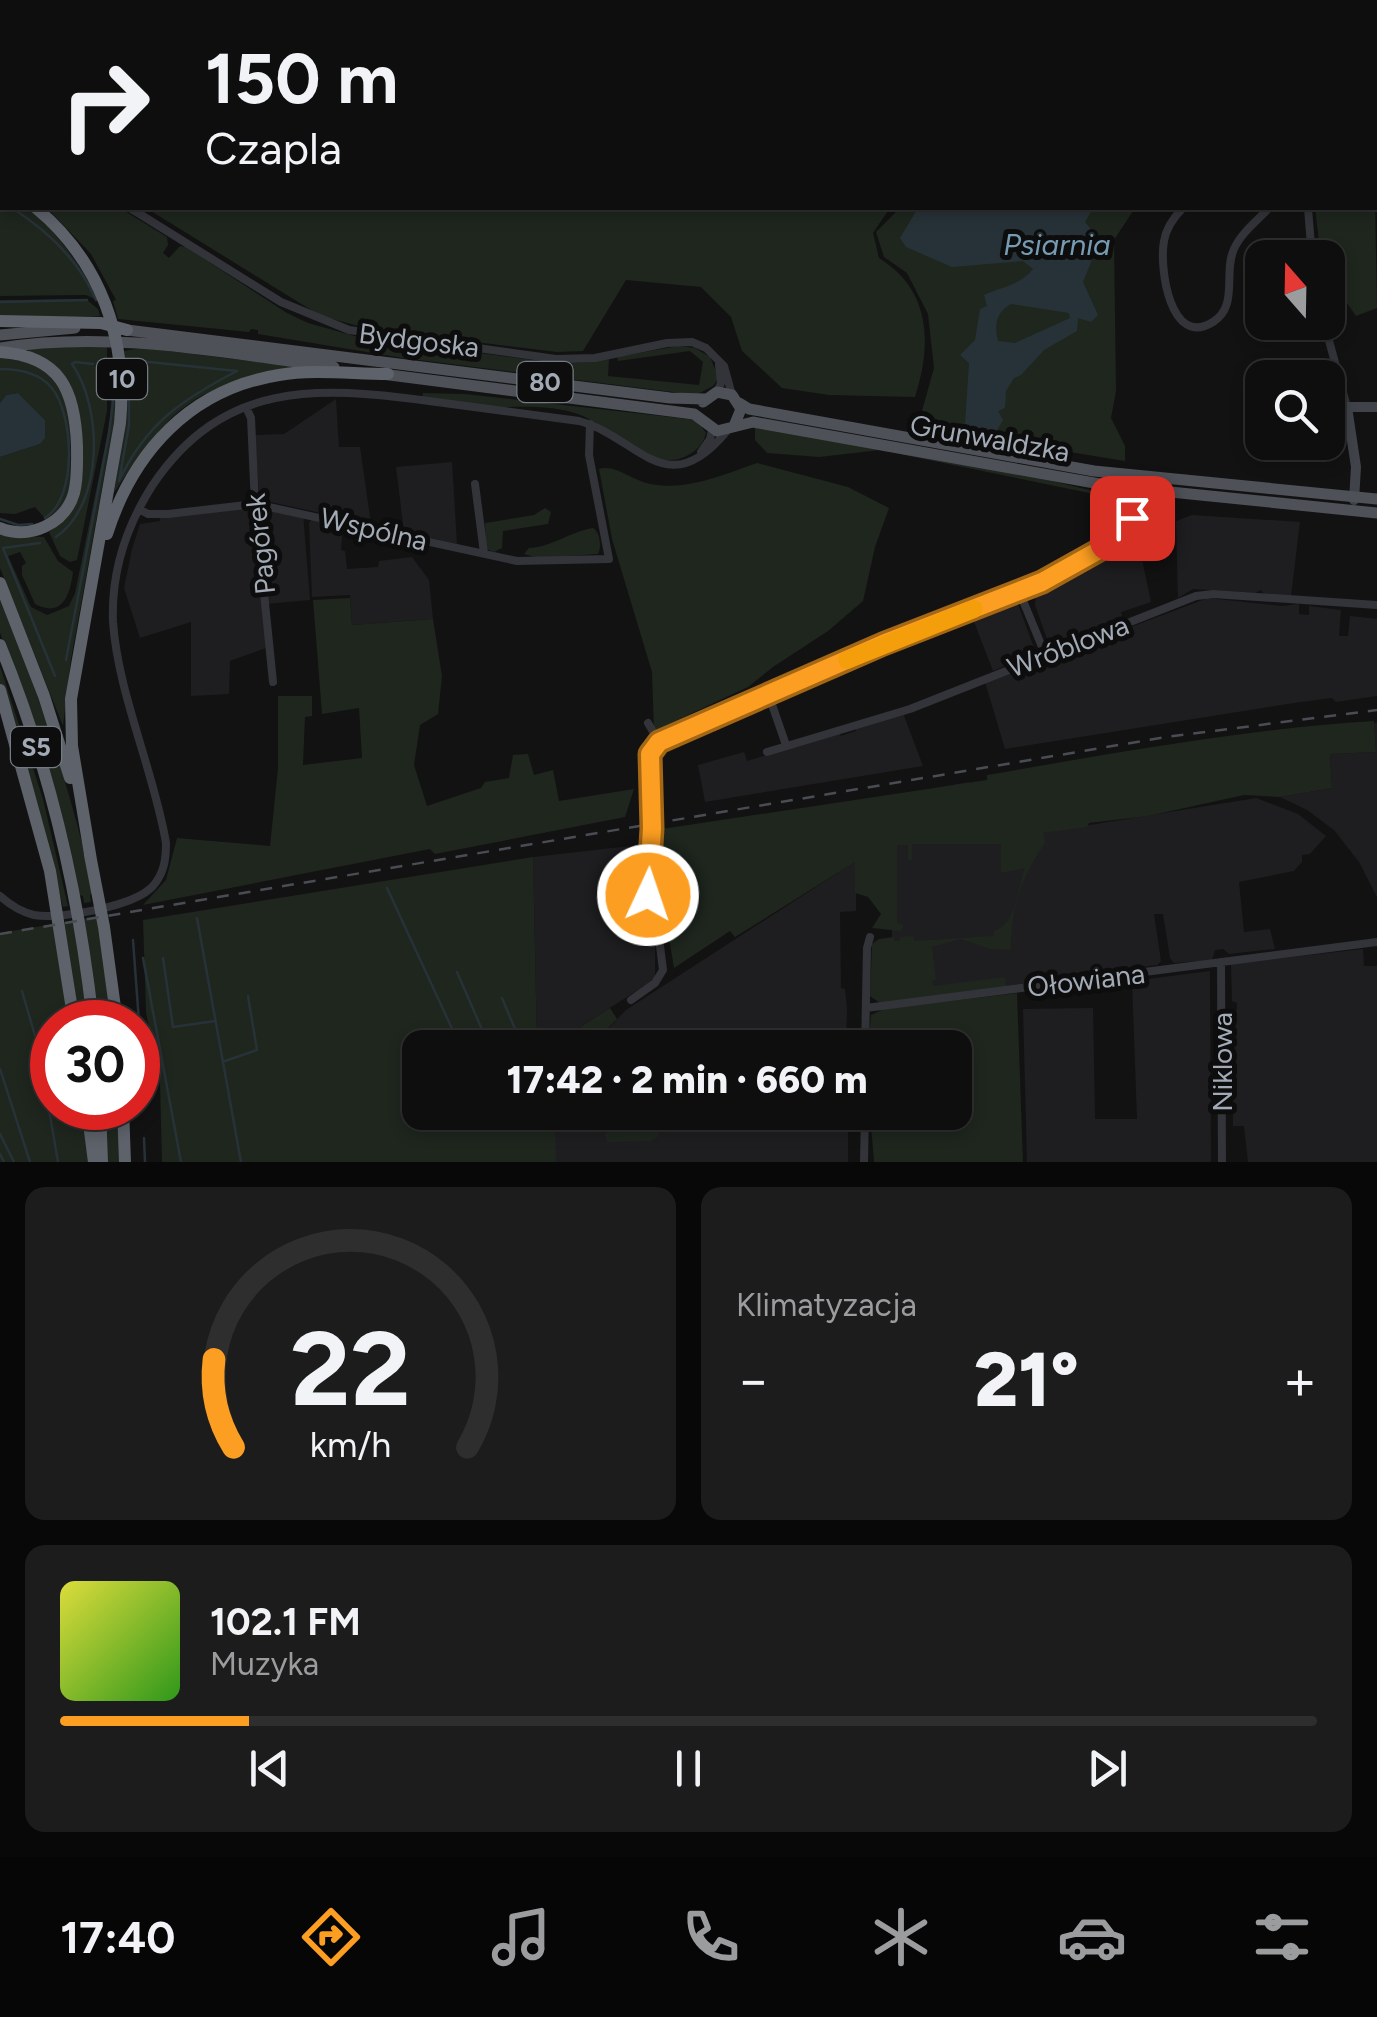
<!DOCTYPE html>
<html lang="pl">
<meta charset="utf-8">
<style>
:root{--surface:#0e0e0e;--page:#1c1c1c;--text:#f1f3f6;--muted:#9b9c9e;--line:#2e2e2e;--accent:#fc9e21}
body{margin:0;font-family:Figtree,sans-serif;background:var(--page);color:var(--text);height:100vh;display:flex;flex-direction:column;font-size:38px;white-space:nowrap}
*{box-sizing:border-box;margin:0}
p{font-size:32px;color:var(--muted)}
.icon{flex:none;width:55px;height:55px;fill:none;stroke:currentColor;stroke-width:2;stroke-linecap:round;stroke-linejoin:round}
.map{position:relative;height:1162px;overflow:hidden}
.drawer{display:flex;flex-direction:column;gap:25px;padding:25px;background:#080808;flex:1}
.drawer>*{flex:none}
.banner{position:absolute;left:0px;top:0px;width:1378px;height:210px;box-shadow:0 5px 15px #0003,0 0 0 2px var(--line);background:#0e0e0e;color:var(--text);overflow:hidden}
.needle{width:65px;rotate:340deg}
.controls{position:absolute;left:1245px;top:240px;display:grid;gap:20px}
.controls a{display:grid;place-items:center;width:100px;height:100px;border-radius:20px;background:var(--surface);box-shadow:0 5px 15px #0003,0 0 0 2px var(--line);font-size:50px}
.speed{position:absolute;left:30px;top:1000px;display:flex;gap:20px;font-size:50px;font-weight:700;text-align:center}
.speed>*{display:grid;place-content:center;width:130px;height:130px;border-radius:50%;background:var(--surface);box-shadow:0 5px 15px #0003,0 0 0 2px var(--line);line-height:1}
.speed .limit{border:15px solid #d22;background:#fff;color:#111}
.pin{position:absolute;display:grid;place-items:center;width:85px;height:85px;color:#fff;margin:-42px;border-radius:20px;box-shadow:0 5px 15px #0006}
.me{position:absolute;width:110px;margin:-55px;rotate:3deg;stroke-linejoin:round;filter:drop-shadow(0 0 8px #0008)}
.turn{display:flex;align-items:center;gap:35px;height:210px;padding:0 40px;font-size:45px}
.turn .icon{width:130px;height:130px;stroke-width:2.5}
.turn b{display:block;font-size:70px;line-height:85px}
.big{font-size:75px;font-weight:800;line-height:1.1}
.drawer .tile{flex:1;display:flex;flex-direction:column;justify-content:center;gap:15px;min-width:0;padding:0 35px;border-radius:20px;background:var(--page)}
.drawer .dial{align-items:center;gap:0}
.dial svg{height:260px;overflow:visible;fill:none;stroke:var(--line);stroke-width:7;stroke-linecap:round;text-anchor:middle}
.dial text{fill:var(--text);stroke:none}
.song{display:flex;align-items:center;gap:30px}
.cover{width:120px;height:120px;border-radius:15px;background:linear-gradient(135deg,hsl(60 70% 55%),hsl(110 70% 35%))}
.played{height:10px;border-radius:5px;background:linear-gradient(90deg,var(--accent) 15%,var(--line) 15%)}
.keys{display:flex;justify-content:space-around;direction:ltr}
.heat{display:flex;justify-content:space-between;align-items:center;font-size:55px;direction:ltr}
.drawer .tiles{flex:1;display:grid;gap:25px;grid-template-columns:1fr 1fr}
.tile:last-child{grid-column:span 2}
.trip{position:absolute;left:402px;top:1030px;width:570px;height:100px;border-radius:20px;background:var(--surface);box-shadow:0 5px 15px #0003,0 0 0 2px var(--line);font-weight:800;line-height:100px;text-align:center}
.dock{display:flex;height:160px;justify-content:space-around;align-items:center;background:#060606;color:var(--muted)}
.dock .icon{width:70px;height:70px}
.dock .selected{color:var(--accent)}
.dock b{font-size:45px;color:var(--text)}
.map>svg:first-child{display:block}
</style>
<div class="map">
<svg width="1377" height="1162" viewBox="0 0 1377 1162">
<rect width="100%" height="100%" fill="#121213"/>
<!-- built -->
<path fill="#1e1e20" d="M336,399L339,447H360L371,524L266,501L259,494L255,435L284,434Z
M452,462L457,544L404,532L396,467Z
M255,504L303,513L310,600L266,604Z
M252,508L266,648L230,661L229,694L191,696V622L140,638L124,588L132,549L140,524L160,521V518Z
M1192,515L1300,522L1291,596L1264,594L1261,590L1255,593L1193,589L1178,598L1176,521Z
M314,517L343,523L341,550L345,551L347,569L378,567L379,561L412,557L429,580L433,619L352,625L350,595L312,597L309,523Z
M1138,540L1151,602L1121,612L1123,619L1079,637L1058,644L1047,639L1035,605L1036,594Z
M1015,596L1036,653L993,671L971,614Z
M1208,598L1282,606L1299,604V614L1309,615V606L1341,610L1339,636H1348L1350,616L1377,619V696L1336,702L1332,698L1294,703L1005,749L985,682Z
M903,713L923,766L705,802L698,765L744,752L747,761L839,732L841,736L856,731L855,726Z
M1374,723H1377V897L1359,862L1334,830L1307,810L1280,797L1332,788L1330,754L1376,752Z
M969,782L997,840L1256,798L1298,814L1326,836L1310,854L1302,855V862L1294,871L1239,882L1244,932L1270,929L1275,949L1229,954L1223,949L1215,950L1212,960L1174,963L1170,958L1163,914H1154L1161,961L1157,965L1092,973L1087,970L1078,976L880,1003L870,996L892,942V796Z
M639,845L642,924L655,925V979L552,1045L537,1044L533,857Z
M856,861V911L840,912L841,988L845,989L847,1009L846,1043L852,1047L589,1048L626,1010Z
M1363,949L1364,966H1377V1162H1248L1244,1126H1233L1232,1015L1237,1009V1003L1232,1001L1231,964Z
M1210,971L1211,1162H1027L1023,1009L1093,1008L1095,1119H1137L1132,981Z
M559,1113H848V1162H545L553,1121Z"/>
<!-- green -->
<path fill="#1e261e" d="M0,0H1026L2,2V116Z
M0,189L2,208H27C59,234 80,264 99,301L86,295L0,296Z
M1375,198L1377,308L1356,316L1328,276V258L1321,257L1315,208H1375Z
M47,208H120L167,237L168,245L163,253L169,258L180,246L186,247L287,313L308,323L358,337L540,361L609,359L608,376L699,385L703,362L690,351L618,361L617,357L678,346L695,348L710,357L719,378L713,386L696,395L403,358L258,334V330L251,329L249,332L118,319L113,301L116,300L91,254Z
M146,208H890L873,233L879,258C931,290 932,344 915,397L829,395L782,388L742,351L731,317L701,287L626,280L583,351L557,352L370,329L321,316Z
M900,208H1135L1114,240L1116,391L1111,418L1125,446V461L984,438L920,418L934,368L928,314L907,273L884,257L876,232Z
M86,299L98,309L100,316L0,318V300Z
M74,345L107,347V411L77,560L70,562L60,556L49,532L69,512L77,402L29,353V349Z
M141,348L160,350L306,368C279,375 250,379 223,387C172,402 141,452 114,493L127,406L124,351Z
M113,350L117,406L71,659L63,726L0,568V534L44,537L58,561L73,572C70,596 62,618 35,604L22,575V566L26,563L20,552L8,556L31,607L47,615L69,606L75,593L110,422Z
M0,357L33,363L55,380L70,410L71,484L63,506L48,522L35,507L15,514L0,513V457L40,444L45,420L18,393L6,395L0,403Z
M423,393L465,394L697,420L706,433C702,451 682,462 664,460C635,456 608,428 583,416C556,405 525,407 499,407C474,408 447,400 422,397Z
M755,427L1023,474L1106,494L1104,496L880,450L819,457L767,453L755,440Z
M757,463L848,487L889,508L875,547L863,601L828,631L773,667L748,687L654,731L652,672L612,539L599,469C615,464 633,481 650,484C687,491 723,475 757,463Z
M545,508L551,512L548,524L503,531L502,548L494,552L486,549L485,523L534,515Z
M593,528C600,532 602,547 598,554L538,558L524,554L529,548C552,547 569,532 593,528Z
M0,595C38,692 71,790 94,892L90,895L91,902L84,903L83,896L78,895L22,689L0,633Z
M350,598L352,625L433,619L442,676L438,714L420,725L414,765L427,806L481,788L485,782L509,778L513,755L528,754L534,775L553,770L559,801L634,789L625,817L435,854L430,849L143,905L166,880L177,838L270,846L278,768V696H312V716L305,717L303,765L362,758L359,708L322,714L313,600Z
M0,666L43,799L68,906L63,907L38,807L0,684Z
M1374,721L1376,752L1330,754L1332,788L1280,797L1244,795L1148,816L1089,823L1087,827L1043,833L1045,843C1022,876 1010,909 1011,950L991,949L961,939L932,947L936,980L932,981L933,986L1005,977L1006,986L880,1003L870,996L872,944L879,939L894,937V941H899L901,937L913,936L914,941L993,936L994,931C1017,924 1017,889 1025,868L1001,873V844H912V861L908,860V845H897V922L904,926L901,931L872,928L881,914L868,897L855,893V862L735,937L730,931L674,968L658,871L662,865L654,862L655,830L987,780V775C1115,753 1243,729 1374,721Z
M533,857L537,1044L552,1045L610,1008L617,1019L589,1047L420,1048V1112L559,1113L555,1122L556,1162H162L160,1084L146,1012L143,920Z
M107,915L112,1022H52V1108H119L121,1162H0V933Z
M1017,993L1023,1162H874L870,1113L955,1112V1048L868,1047L871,1015L884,1009Z
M623,1114H661L659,1136L650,1141L607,1142L605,1135Z"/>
<!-- water -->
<path fill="#273238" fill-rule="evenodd" d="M918,208H1093L1085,222L1094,233L1092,244L1096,250L1083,282L1098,315L1091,322L1078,318L1077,331L1044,350L1021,375L1014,378L1006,391L1005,408L998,411L1003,420L993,437L988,430L972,433L965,424L969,363L960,355L975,340L980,309L987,306L984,295C1003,286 1019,286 1033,269L1023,261L952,267L906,247L900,238ZM1011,304L1069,313L1070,318L1015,343L998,341C994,325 996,312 1011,304Z
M18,393L45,420V438L40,444L0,457V403L6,395Z"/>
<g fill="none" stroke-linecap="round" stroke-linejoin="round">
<!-- stream -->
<path stroke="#273238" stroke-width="2.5" d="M0,201L2,202
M12,208C48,231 79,260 96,300
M0,302L87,300
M129,360L237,371C183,399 146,423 119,481L129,425Z
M0,369C18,369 38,372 51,387C74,414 78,497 45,518
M0,519L18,525L32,524
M56,537C104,504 103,408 72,364L75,362L93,364
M40,543L3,548L55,676
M66,660L109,433L115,387
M387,888L461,1048
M197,918L241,1162
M133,940L143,1077
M143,958L181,1162
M163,958L173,1027L215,1021
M457,972L490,1048
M22,991L38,1046L58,1162
M502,998L523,1048
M225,1061L257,1050L248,996
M0,1069L30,1162
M531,1112L535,1116
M0,1134L14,1162
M144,1138L145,1162
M0,1154L4,1162"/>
<!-- street -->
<path stroke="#323439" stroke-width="8" d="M1090,2L1091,0
M1152,2V0
M1231,2L1232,0
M1375,73L1377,70
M0,125L2,127
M130,208L281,302L349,330L556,359L595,358L667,343L692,342L706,348L724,366L732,395
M1183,208C1174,217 1166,228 1164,241C1159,267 1170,349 1213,322C1239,306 1223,272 1234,249C1241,233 1257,221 1269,208
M1308,208L1312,258
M1324,322L1347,407
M717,392L721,383L719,365
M246,407L251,418L255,504L273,682
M701,452L710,439L712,430
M475,484L484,553
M139,509L148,514H168L255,504L517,561L609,559L589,455L590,424
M1019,591L1045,654
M768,693L786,745
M648,723L659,742
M767,752L910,709L1196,596L1213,594L1377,605
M0,896C10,905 21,912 34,915C60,920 135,906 153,886C164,873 166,860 166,843C154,771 118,694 113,622C111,573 126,527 152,486C223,380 317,386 429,401C479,408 529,414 579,421C639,437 666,505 727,431
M1221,962L1222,1162
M631,1000L655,983L663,970L657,922L648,895L651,749L659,742L883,644L1068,569C1123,537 1129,541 1140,475
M866,1008L1377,942
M865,1048L867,948L870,937
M864,1162L865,1112"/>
<!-- secondary -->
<path stroke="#404349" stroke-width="10" d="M1354,500L1356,467L1347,407H1377"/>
<!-- primary -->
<path stroke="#4e5158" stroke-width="11" d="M119,329L670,398L705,399
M0,335L75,328
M0,348C111,330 223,353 334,367
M382,374L694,414L717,431L753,422L1111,486L1377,513
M703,402L717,392L732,395L741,409L734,426
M739,403L749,409L1094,471L1377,499"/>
<!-- highway -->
<path stroke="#5e626a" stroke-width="12" d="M0,183L2,184
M36,208C101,262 128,339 120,423L71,699L72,746L91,860
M0,321L101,323L127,330
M0,352C61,356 75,391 77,446C77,462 78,478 74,493C65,524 30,540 0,528
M107,534C133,452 190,389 279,375C314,369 352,374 388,374
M0,583L44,696L70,778
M0,645C49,765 79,894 93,1022
M0,690L50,871L74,1022
M90,855L104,927L117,1022
M87,1108L94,1162
M100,1108L102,1162
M123,1108L125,1162"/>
<!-- rail -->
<path stroke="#494c52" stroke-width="2.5" stroke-dasharray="12 10" stroke-linecap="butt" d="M0,934L1166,737L1377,710"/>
</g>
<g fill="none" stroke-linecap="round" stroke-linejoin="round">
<!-- route casing -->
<g stroke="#a46715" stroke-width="25">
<path id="route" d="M648,895L652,828L650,754L659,742L883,644L1042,582L1110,544L1126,530L1132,518"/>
</g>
<!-- route -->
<use href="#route" stroke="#fc9e21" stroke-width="18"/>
<!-- slow -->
<path stroke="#f59e0b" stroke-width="18" d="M847,660L974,609"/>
</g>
<g text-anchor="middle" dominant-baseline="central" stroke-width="10" stroke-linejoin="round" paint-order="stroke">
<!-- shield labels -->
<g fill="#0d0d0e" stroke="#757b83" stroke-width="2.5">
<rect x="97" y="359" width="50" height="40" rx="8"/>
<rect x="517.5" y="362" width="55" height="40" rx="8"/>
<rect x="11" y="727" width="50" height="40" rx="8"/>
</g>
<g font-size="25" font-weight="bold" fill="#a2aab5">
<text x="122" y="379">10</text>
<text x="545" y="382">80</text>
<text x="36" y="747">S5</text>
</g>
<!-- street labels -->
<g font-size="28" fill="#a2aab5" stroke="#0d0d0e">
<text transform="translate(419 340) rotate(7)">Bydgoska</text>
<text transform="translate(990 438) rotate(10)">Grunwaldzka</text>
<text transform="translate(374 529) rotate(13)">Wspólna</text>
<text transform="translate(260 544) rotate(-96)">Pagórek</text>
<text transform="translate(1068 646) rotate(-21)">Wróblowa</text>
<text transform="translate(1086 980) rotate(-7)">Ołowiana</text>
<text transform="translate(1222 1062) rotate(-90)">Niklowa</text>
</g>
<!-- water labels -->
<g font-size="30" font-style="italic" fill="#769cb3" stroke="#0d0d0e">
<text x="1057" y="244">Psiarnia</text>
</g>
</g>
</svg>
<div class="controls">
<a><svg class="needle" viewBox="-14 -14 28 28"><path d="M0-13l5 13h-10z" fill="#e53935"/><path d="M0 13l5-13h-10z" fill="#9b9c9e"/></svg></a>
<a><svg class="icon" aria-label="search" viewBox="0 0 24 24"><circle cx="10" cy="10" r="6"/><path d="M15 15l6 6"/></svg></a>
</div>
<div class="speed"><div class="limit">30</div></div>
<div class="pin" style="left:1132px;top:518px;background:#d93025"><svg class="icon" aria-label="arrive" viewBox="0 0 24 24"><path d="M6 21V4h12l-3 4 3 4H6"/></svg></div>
<svg class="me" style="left:648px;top:895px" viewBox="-20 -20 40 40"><circle r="17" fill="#fc9e21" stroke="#fff" stroke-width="3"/><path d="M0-11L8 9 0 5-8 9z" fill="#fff"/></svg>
<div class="trip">17:42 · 2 min · 660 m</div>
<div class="banner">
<div class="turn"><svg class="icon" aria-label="right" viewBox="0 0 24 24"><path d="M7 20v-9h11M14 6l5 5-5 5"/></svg><div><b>150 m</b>Czapla</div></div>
</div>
</div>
<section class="drawer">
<div class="tiles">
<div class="tile dial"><svg viewBox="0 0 100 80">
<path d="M14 69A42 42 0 1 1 86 69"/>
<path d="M14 69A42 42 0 0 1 8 42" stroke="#fc9e21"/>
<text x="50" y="56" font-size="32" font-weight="700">22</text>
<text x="50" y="72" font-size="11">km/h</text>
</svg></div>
<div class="tile"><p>Klimatyzacja</p>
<div class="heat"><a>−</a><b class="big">21°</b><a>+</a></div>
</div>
<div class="tile">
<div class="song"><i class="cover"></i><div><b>102.1 FM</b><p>Muzyka</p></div></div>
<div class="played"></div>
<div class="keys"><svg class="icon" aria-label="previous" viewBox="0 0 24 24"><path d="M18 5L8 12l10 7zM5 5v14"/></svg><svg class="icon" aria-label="pause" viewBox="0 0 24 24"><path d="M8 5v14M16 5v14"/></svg><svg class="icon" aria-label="next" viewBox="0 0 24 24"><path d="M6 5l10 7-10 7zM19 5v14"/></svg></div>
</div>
</div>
</section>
<nav class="dock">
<b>17:40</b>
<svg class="icon selected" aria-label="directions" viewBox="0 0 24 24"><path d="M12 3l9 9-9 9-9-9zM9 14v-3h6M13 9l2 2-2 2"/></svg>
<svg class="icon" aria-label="music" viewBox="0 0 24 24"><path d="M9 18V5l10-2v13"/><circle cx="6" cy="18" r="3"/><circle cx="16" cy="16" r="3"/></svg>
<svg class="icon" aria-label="phone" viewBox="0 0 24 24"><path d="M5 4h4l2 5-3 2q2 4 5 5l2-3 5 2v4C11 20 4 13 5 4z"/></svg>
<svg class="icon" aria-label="climate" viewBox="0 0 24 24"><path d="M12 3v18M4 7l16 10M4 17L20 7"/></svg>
<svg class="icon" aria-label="car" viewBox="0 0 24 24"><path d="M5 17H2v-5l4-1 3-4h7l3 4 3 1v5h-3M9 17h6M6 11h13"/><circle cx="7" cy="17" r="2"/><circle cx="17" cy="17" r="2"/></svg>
<svg class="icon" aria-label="filters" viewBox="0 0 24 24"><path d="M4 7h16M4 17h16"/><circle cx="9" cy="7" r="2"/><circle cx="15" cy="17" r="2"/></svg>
</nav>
